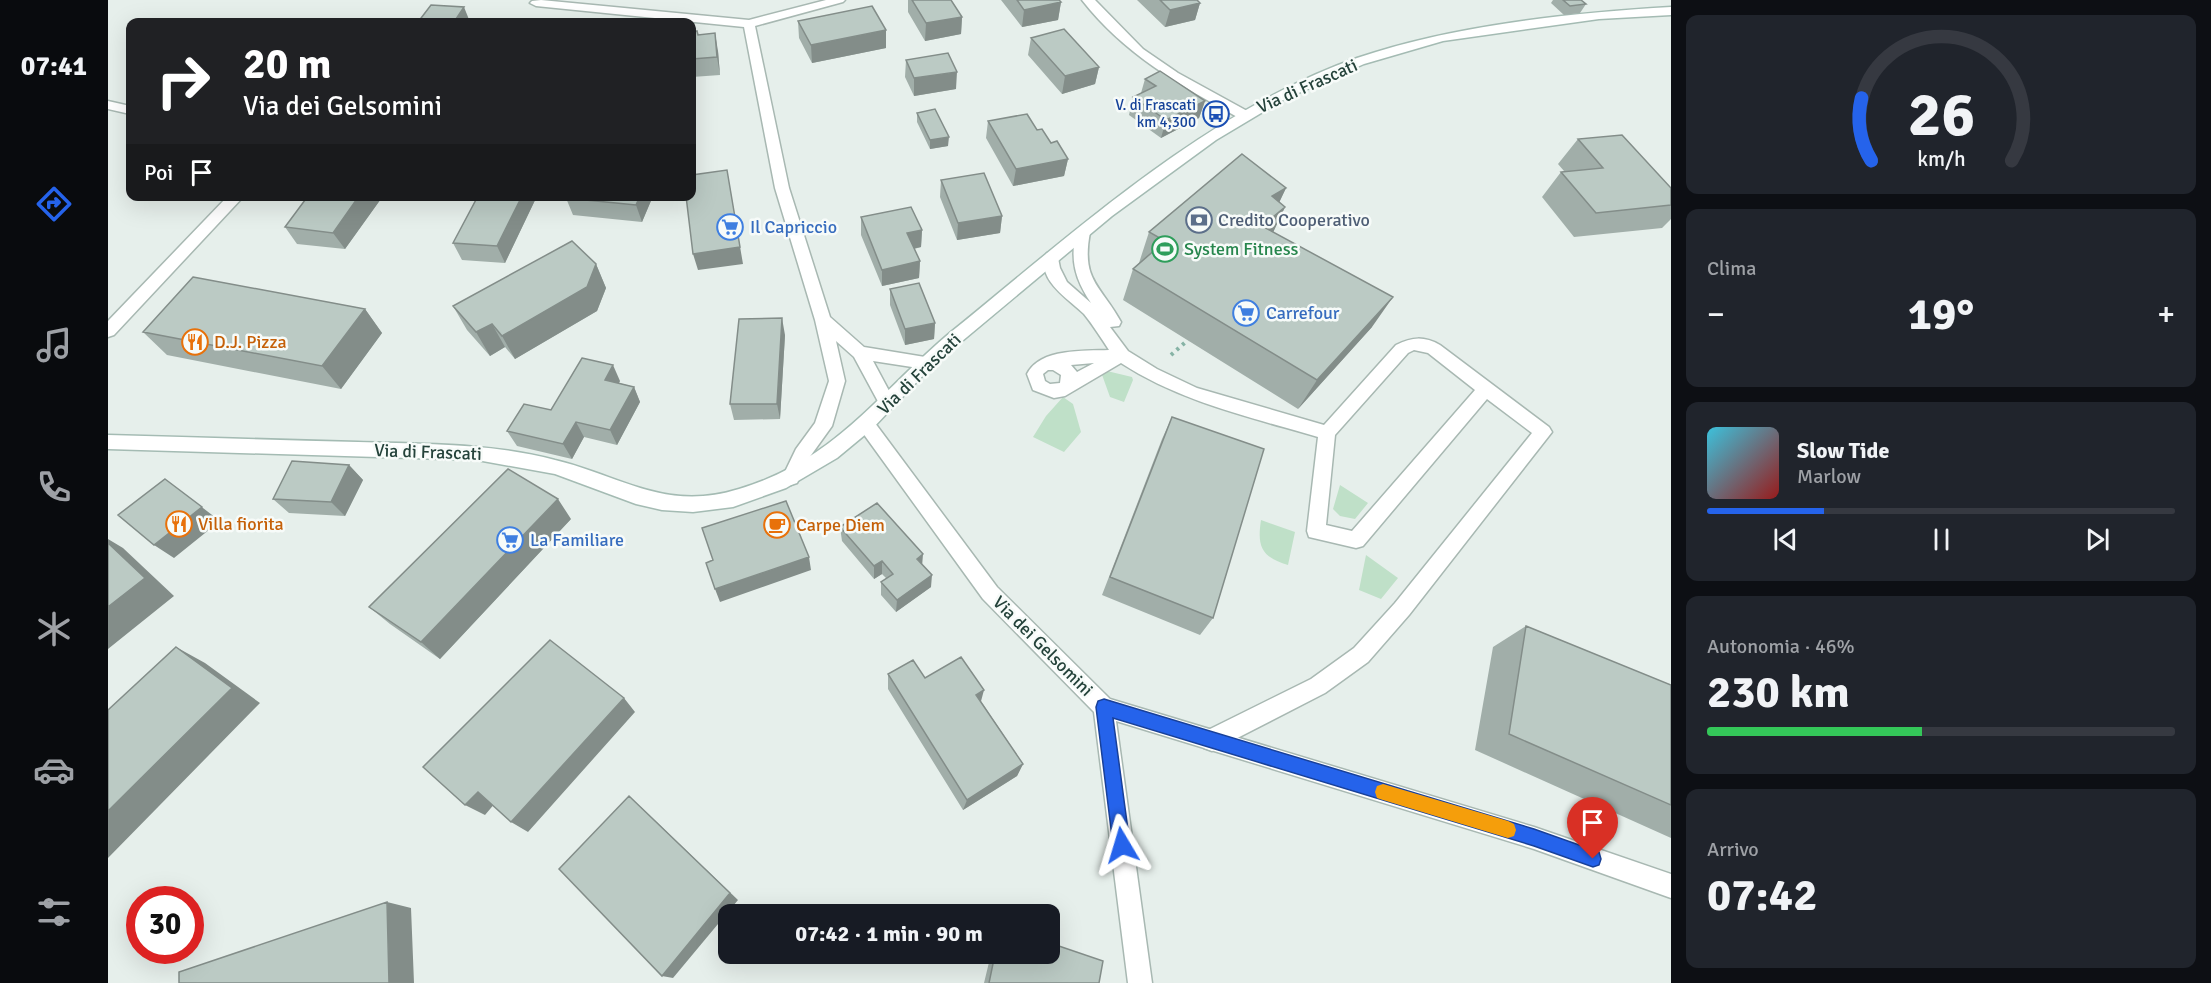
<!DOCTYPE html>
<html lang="it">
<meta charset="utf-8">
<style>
:root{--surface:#171b24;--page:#20242c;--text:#f1f3f6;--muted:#9ea1a6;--line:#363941;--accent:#2563eb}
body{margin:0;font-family:Signika,sans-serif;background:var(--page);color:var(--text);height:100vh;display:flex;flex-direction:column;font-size:22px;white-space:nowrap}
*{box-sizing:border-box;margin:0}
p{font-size:20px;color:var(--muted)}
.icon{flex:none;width:33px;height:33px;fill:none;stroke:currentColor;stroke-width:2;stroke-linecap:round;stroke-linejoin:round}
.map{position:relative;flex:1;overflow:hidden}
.sheet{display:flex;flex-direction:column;gap:15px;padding:15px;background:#0d0f14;width:540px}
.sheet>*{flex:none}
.hud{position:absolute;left:18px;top:18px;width:570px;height:183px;border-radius:12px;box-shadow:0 6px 24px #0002;background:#202124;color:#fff;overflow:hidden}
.speed{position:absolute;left:18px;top:886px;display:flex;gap:12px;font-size:30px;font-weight:700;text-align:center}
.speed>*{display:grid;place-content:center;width:78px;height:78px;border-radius:50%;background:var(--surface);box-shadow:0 6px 24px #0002;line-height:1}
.speed .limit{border:9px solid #d22;background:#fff;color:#111}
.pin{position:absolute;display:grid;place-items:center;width:51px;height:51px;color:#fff;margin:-62px -26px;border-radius:50% 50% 50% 0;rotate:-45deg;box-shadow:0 0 6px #0007}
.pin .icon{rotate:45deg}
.me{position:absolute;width:66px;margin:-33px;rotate:353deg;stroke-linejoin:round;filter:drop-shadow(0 0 4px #0008)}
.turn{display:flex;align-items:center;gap:21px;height:126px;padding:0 18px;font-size:27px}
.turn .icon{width:78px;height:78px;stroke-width:2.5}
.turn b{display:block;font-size:42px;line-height:51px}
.then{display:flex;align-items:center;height:57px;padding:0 18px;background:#0003;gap:12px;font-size:22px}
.big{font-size:45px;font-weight:700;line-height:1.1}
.sheet .tile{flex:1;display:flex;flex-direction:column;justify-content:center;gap:9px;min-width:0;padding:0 21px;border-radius:12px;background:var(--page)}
.sheet .dial{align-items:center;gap:0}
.dial svg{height:156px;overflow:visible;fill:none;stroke:var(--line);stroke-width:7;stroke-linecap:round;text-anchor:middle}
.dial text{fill:var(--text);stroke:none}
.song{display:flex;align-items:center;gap:18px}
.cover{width:72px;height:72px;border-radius:9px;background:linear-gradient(135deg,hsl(190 70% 55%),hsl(0 70% 35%))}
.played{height:6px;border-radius:3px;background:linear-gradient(90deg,var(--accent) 25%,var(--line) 25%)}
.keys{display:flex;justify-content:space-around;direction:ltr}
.heat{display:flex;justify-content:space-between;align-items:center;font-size:33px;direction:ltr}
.charge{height:9px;border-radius:4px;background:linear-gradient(90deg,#34c759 46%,var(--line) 0)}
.trip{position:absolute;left:610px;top:904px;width:342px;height:60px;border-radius:12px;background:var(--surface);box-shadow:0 6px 24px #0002;font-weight:700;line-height:60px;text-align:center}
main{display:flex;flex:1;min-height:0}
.tab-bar{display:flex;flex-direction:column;width:108px;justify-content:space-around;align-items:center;background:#090b0e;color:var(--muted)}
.tab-bar .icon{width:42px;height:42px}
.tab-bar .current{color:var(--accent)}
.tab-bar b{font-size:27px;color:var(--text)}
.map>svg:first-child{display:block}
</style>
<main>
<nav class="tab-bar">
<b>07:41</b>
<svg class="icon current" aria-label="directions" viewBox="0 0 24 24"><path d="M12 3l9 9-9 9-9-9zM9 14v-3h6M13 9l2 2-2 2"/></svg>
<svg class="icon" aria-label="music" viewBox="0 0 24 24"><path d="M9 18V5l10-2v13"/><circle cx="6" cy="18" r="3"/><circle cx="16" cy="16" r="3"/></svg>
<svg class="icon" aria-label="phone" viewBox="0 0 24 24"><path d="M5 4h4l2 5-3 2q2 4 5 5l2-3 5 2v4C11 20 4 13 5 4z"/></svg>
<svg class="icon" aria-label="climate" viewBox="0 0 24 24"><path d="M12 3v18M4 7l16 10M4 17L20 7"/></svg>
<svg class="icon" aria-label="car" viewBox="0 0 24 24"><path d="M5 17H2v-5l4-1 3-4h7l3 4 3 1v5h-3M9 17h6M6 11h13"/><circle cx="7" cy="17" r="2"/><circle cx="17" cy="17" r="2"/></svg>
<svg class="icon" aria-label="filters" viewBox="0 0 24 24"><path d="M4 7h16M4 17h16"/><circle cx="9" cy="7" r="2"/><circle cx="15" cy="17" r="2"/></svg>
</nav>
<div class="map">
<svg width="1563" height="983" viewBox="0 0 1563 983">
<rect width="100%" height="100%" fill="#e6efeb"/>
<!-- green -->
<path fill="#bfe0c8" d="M999,371L1024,377L1025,380L1016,402L1002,397L993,372Z
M955,397L965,404L973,432L956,452L925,437L938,416Z
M1232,485L1260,503L1247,519L1232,516L1225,509Z
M1153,520L1187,532L1180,565C1153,557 1149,546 1153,520Z
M1258,555L1290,578L1273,599L1251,590Z"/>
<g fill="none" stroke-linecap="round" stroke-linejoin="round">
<!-- service casing -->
<g stroke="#a8b8b2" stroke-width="3">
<path id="service" d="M975,227L982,232C973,281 992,284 1013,322L1011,326L1002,327L1020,351L1049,369L1089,388L1216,425L1288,345C1304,337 1316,336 1332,345L1441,427L1444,432L1301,615L1260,662L1217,693L1104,751L1096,748L1093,740L1096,732L1203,679L1246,648L1287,603L1424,433L1379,399L1255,546L1248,548L1201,537L1199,531L1210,437C1142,417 1073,402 1013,363L957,396L946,398L925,390L919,374C932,348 976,351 1001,350C993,338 985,325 976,314C962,300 926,279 939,253H949L952,268L959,282L983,303C967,279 962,261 968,232ZM1306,350L1320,353L1367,390L1244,531L1218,525L1227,435L1300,353ZM986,363L969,372L963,365ZM940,370H945L953,375L952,383L942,384L937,381L935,374Z"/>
</g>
<!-- minor casing -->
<g stroke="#a8b8b2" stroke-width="3">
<path id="minor" d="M433,0L641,20L718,0H737L735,2L647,26L681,188L722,317L756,347L817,357L823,359L825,363L823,367L817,369L765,361L787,402L785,407L779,409L773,407L746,357L728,341L737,381L724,426L701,458L689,483L683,485L677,483L674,478L688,449L707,423L721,381L707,320L667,188L636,27L428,6L422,3L424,1Z
M974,0H987L1035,49L1070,73L1141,112L1143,115L1141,118H1131C1072,85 1017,55 974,0Z
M0,101L22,106V114L0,109Z
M120,196H136L6,335L0,337V321Z
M758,417L764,419L889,587L1002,699L1426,827L1563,874V898L1426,849L1008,721L1044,983H1020L986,712L875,599L752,429L749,424L752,419Z"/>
</g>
<!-- secondary casing -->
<g stroke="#a4bbb3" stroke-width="3">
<path id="secondary" d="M1563,7V15L1491,19L1335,41L1256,64L1175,100L1108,140L1004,216L823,367L764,429L729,458L678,488L625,507L585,512L554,510L528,504L447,474L369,460L0,449V435C83,437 167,440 250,442C316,444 383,443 447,460C514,476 557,512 631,489C728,460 770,393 843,332C964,234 1100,110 1249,58C1345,25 1462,13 1563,7Z"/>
</g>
<!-- path -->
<path stroke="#86b3a5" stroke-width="4" stroke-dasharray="3 4.5" stroke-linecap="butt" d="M1063,355L1080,340"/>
<!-- service -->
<use href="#service" fill="#fff" fill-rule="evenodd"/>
<!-- minor -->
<use href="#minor" fill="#fff" fill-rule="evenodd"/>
<!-- secondary -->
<use href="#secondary" fill="#fff" fill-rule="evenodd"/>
</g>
<!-- wall -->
<path fill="#a1aea9" d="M800,0H843L854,17L853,34L817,41L800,12Z
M893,0H951L953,2L950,20L914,27Z
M1029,0H1089L1092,3L1087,20L1057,27Z
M1445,0H1473L1478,4L1472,13L1456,15L1443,3Z
M690,21L778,48L704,63L691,38Z
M584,32L590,35L610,51L612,75L584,77Z
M923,38L991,67L987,84L954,94L920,55Z
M798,60L848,89L806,96L797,77Z
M1037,79L1097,101L1091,118L1053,138L1021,115L1025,97L1033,93Z
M809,113L840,146L822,149L809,122Z
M880,121L929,130L960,159L956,176L905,186L878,138Z
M1470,139L1563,188V219L1554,228L1466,237L1434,197L1453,172L1456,171L1450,164Z
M833,180L894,216L892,233L849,240L832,197Z
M1178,188L1171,202L1177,207L1165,232L1264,327L1190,409L1015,300L1025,269L1031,263L1041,232Z
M200,196H275L237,249L189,244L177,227Z
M370,196H429L397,263L354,260L345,243Z
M545,196L534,222L465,215L458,198Z
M753,217L814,230L813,247L806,249L812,261L811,278L774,286L753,235Z
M488,264L498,288L489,311L407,359L397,347L382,356L359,330L345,306Z
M782,289L827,323L826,339L797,345L782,305Z
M257,309L274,333L233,389L59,355L35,332Z
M677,335L672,419L626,420L622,404Z
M512,381L511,383L526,387L532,402L509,445L476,437L464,459L409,446L399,431L443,410Z
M1064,417L1105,618L1092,635L994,595L1054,439Z
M241,465L255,480L237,516L181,513L165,499Z
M463,519L332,659L282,624L261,607Z
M732,527L814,564L823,587L788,612L773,595V582L779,579L774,574L766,579L734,541Z
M1418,626L1563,685V838L1367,750L1385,647Z
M780,674L817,678L873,701L915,764L909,776L855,810L780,689Z
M883,954H942L991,983H876Z"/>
<!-- shaded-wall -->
<path fill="#838d89" d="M953,2L950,20L914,27L916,10Z
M1092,3L1087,20L1057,27L1062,10Z
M356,7L362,22H346Z
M854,17L853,34L817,41L818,23Z
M778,30V48L704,63L703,45Z
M607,33L610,51L612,75L609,57Z
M991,67L987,84L954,94L957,76Z
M849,72L848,89L806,96V78Z
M1097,101L1091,118L1053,138L1058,120Z
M841,137L840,146L822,149V140Z
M960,159L956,176L905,186L908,169Z
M619,170L635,264L590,270L585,254Z
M1178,188L1164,218L1177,207L1162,239L1140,257L1164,196Z
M251,196H275L237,249L225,233Z
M414,196H429L397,263L389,246Z
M532,196H545L534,222L528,205Z
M894,216L892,233L849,240L850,223Z
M814,230L813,247L799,250V233Z
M812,261L811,278L774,286V270Z
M488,264L498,288L489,311L407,359L394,336Z
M1285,297L1264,327L1190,409L1209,380Z
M257,309L274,333L233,389L214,366Z
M674,318L677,335L672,419L669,404Z
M827,323L826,339L797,345V329Z
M384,324L397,347L382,356L368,332Z
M505,365L512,381L504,395L497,380Z
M526,387L532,402L509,445L502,430Z
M468,422L476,437L464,459L455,444Z
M241,465L255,480L237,516L223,502Z
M57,479L112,521L66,558L46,545Z
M450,499L463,519L332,659L313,642Z
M0,539L15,548L66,596L0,649Z
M815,554L814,567L809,559Z
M701,557L703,570L612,602L607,589Z
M774,561V574L766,579V566Z
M824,575L823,587L788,612L789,600Z
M68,647L97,663L152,703L0,858V811Z
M876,690L872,705L868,695Z
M516,698L527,712L420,832L403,822Z
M915,764L909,776L855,810L859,800Z
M370,792L388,802L377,815L357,805Z
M533,807L630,900L565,978L554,976Z
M279,902L303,908L306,983H281Z"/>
<!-- building -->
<path fill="#bbcac4" stroke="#838d89" stroke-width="1.5" d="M804,0H843L854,17L818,23Z
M909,0H951L953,2L916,10Z
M1052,0H1089L1092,3L1062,10Z
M1455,0H1473L1478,4L1462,6Z
M323,5L356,7L346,22H354H310Z
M764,6L778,30L703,45L690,21Z
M956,29L991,67L957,76L923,38Z
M589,31L590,35L607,33L609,57L584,59V32Z
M840,53L849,72L806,78L798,60Z
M1052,71L1097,101L1058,120L1025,97L1048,86L1037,79Z
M827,109L841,137L822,140L809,113Z
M919,114L929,130L934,129L943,143L949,141L960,159L908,169L880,121Z
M1514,135L1563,188V205L1488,213L1453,172L1495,168L1470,139Z
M1134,154L1178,188L1164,196L1177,207L1154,226L1285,297L1209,380L1025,269L1057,241L1041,232Z
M619,170L632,247L585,254L578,196H584V175Z
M876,173L894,216L850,223L833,180Z
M200,196H251L225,233L177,227Z
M370,196H414L389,246L345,243Z
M459,196H532L528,205L458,198Z
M803,207L814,230L799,233L812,261L774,270L753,217Z
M464,241L488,264L479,287L394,336L384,324L368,332L345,306Z
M85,277L257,309L214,366L35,332Z
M811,283L827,323L797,329L782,289Z
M674,318L669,404H622L631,319Z
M474,358L505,365L497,380L526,387L502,430L468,422L455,444L399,431L416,404L443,410Z
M1064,417L1156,449L1105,618L1002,577Z
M184,461L241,465L223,502L165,499Z
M400,469L450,499L313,642L261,607Z
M57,479L94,507L46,545L10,515Z
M678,501L701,557L607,589L598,563L605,560L594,528Z
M769,503L815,554L809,559L824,575L789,600L773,582L785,574L774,561L766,566L732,527Z
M0,543L37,578L0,607Z
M1418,626L1563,685V805L1401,734Z
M442,640L516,698L403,822L370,792L357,805L315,767Z
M68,647L124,688L0,811V710Z
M853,657L876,690L868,695L915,764L859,800L780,674L805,660L817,678Z
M521,796L622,893L554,976L451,869Z
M279,902L281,983H71V972Z
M942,943L995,961L991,983H881L887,954H942Z"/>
<!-- route -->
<path fill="#2563eb" stroke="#184099" stroke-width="1.5" d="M996,699L1426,829L1491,852L1493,859L1491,865L1485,867L1426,846L1005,718L1022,845L1020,851L1014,854L1008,851L1005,845L988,707L990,701Z"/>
<!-- slow -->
<path fill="#f59e0b" d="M1275,784L1400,821L1406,824L1408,830L1406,836L1400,838L1275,800L1269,798L1267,792L1269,786Z"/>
<!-- icons -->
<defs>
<g id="bus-ring" transform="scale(1.35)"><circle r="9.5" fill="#f7fbf9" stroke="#1a4fb4" stroke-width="1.5"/><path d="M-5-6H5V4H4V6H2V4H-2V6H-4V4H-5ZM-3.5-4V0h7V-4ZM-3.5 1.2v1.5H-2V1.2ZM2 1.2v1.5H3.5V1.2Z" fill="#1a4fb4"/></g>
<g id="bank-ring" transform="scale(1.35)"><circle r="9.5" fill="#f7fbf9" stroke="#5c6f8a" stroke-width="1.5"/><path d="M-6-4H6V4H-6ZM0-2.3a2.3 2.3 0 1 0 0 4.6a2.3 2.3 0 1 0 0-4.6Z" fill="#5c6f8a"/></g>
<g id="supermarket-ring" transform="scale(1.35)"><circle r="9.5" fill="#f7fbf9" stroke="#3f7fe0" stroke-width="1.5"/><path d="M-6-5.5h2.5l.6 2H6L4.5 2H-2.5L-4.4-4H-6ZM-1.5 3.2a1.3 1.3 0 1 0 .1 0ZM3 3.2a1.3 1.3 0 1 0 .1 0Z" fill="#3f7fe0"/></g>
<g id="stadium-ring" transform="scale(1.35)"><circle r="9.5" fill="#f7fbf9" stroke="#2e9e5b" stroke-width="1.5"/><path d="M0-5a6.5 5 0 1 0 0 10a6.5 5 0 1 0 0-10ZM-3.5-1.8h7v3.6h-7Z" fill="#2e9e5b"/></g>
<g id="restaurant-ring" transform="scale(1.35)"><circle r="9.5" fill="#f7fbf9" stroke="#e8710a" stroke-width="1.5"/><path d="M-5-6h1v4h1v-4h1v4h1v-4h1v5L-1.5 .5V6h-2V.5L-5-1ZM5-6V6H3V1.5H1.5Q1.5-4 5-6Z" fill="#e8710a"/></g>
<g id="cafe-ring" transform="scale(1.35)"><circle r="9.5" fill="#f7fbf9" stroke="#e8710a" stroke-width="1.5"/><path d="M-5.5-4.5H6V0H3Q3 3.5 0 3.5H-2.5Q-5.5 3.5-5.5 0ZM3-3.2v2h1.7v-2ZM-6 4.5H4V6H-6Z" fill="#e8710a"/></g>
</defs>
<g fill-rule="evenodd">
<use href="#bus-ring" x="1108" y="114"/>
<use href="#bank-ring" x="1091" y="220"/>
<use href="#supermarket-ring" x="622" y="227"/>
<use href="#stadium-ring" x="1057" y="249"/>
<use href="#supermarket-ring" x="1138" y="313"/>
<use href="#restaurant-ring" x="87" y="342"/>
<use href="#restaurant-ring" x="71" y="524"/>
<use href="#cafe-ring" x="669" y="525"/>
<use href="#supermarket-ring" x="402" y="540"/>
</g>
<g text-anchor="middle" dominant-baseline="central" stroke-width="5" stroke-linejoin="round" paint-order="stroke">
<!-- far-transit labels -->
<g font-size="15" fill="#164399" stroke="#f7fbf9" text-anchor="end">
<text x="1088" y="105">V. di Frascati<tspan x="1088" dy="17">km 4,300</tspan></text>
</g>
<!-- street labels -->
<g font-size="18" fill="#24423a" stroke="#f7fbf9">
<text transform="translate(1199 86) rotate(-24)">Via di Frascati</text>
<text transform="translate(811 374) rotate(-44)">Via di Frascati</text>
<text transform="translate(320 452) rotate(2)">Via di Frascati</text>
<text transform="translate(935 646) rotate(45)">Via dei Gelsomini</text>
</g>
<!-- service labels -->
<g font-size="18" fill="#4e5e75" stroke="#f7fbf9" text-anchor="start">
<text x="1110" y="220">Credito Cooperativo</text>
</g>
<!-- shop labels -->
<g font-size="18" fill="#366cbe" stroke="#f7fbf9" text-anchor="start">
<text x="642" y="227">Il Capriccio</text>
<text x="1158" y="313">Carrefour</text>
<text x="422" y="540">La Familiare</text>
</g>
<!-- leisure labels -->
<g font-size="18" fill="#27864d" stroke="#f7fbf9" text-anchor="start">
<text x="1076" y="249">System Fitness</text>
</g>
<!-- food labels -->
<g font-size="18" fill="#c56008" stroke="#f7fbf9" text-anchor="start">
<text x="106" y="342">D.J. Pizza</text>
<text x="90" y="524">Villa fiorita</text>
<text x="688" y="525">Carpe Diem</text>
</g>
</g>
</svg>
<div class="speed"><div class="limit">30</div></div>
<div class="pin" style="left:1485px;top:859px;background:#d93025"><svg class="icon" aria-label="arrive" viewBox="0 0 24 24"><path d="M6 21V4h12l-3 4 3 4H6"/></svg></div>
<svg class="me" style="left:1014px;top:845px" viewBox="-20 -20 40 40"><path d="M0-17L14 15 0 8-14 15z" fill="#2563eb" stroke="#fff" stroke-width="4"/></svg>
<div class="trip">07:42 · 1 min · 90 m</div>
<div class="hud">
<div class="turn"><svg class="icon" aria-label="right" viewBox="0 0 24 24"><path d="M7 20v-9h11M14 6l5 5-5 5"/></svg><div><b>20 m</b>Via dei Gelsomini</div></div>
<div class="then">Poi<svg class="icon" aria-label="arrive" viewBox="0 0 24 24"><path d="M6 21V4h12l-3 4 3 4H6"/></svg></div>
</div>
</div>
<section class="sheet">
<div class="tile dial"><svg viewBox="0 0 100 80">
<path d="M14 69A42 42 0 1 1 86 69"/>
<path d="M14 69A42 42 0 0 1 9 37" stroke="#2563eb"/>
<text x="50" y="56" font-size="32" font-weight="700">26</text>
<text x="50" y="72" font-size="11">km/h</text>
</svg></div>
<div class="tile"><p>Clima</p>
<div class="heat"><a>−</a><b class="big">19°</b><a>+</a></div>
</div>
<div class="tile">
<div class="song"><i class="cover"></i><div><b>Slow Tide</b><p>Marlow</p></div></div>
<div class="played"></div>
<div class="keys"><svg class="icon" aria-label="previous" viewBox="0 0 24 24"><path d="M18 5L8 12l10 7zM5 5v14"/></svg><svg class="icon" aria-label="pause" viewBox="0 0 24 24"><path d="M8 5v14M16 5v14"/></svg><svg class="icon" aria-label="next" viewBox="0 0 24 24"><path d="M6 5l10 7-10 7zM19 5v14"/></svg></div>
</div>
<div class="tile"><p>Autonomia · 46%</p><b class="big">230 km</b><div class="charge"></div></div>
<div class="tile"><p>Arrivo</p><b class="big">07:42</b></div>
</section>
</main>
